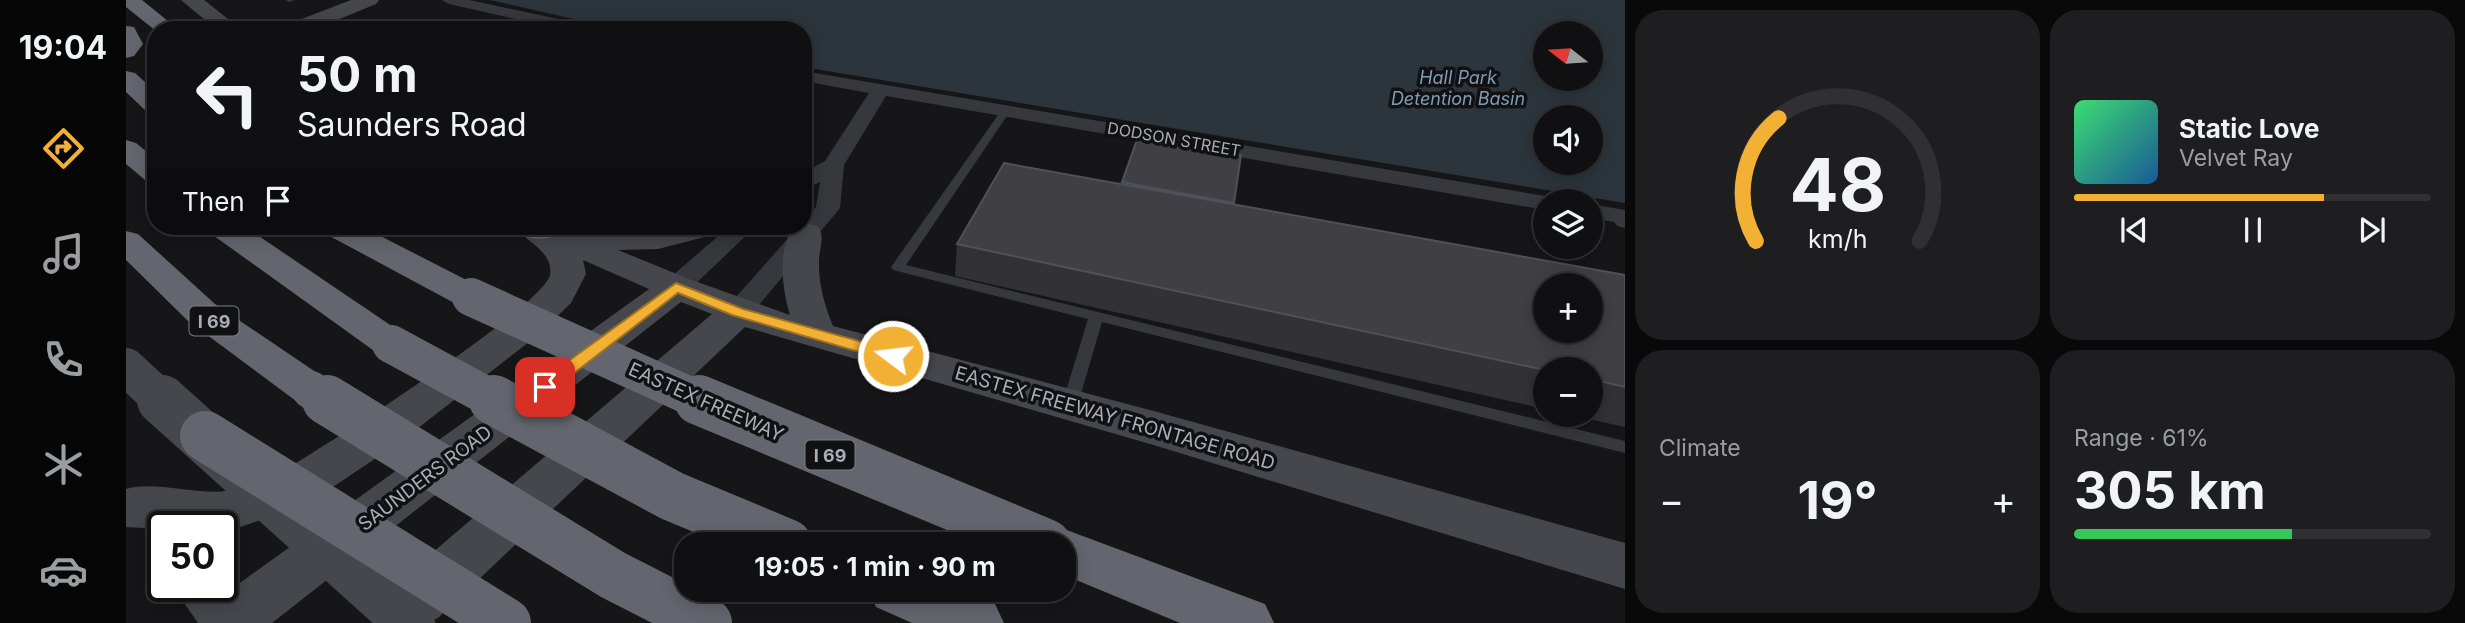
<!DOCTYPE html>
<meta charset="utf-8">
<style>
:root{--surface:#101012;--page:#1e1e20;--text:#f1f3f6;--muted:#9c9d9f;--line:#303032;--accent:#f2b134}
body{margin:0;font-family:Inter,sans-serif;background:var(--page);color:var(--text);height:100vh;display:flex;flex-direction:column;font-size:26px;white-space:nowrap}
*{box-sizing:border-box;margin:0}
p{font-size:23px;color:var(--muted)}
.icon{flex:none;width:38px;height:38px;fill:none;stroke:currentColor;stroke-width:2;stroke-linecap:round;stroke-linejoin:round}
.map{position:relative;flex:1;overflow:hidden}
.drawer{display:flex;flex-direction:column;gap:10px;padding:10px;background:#09090a;width:840px}
.drawer>*{flex:none}
.banner{position:absolute;left:21px;top:21px;width:665px;height:214px;border-radius:28px;box-shadow:0 4px 18px #0003,0 0 0 2px var(--line);background:#101012;color:var(--text);overflow:hidden}
.needle{width:46px;rotate:287deg}
.buttons{position:absolute;left:1407px;top:21px;display:grid;gap:14px}
.buttons a{display:grid;place-items:center;width:70px;height:70px;border-radius:50%;background:var(--surface);box-shadow:0 4px 18px #0003,0 0 0 2px var(--line);font-size:35px}
.speed{position:absolute;left:21px;top:511px;display:flex;gap:14px;font-size:35px;font-weight:700;text-align:center}
.speed>*{display:grid;place-content:center;width:91px;height:91px;border-radius:50%;background:var(--surface);box-shadow:0 4px 18px #0003,0 0 0 2px var(--line);line-height:1}
.speed .limit{border:4px solid #111;border-radius:10px;background:#fff;color:#111}
.pin{position:absolute;display:grid;place-items:center;width:60px;height:60px;color:#fff;margin:-30px;border-radius:14px;box-shadow:0 4px 10px #0006}
.me{position:absolute;width:77px;margin:-38px;rotate:285deg;stroke-linejoin:round;filter:drop-shadow(0 0 5px #0008)}
.turn{display:flex;align-items:center;gap:24px;height:147px;padding:0 35px;font-size:32px}
.turn .icon{width:91px;height:91px;stroke-width:2.5}
.turn b{display:block;font-size:49px;line-height:60px}
.then{display:flex;align-items:center;height:66px;padding:0 35px;background:#0003;gap:14px;font-size:26px}
.big{font-size:52px;font-weight:700;line-height:1.1}
.drawer .card{flex:1;display:flex;flex-direction:column;justify-content:center;gap:10px;min-width:0;padding:0 24px;border-radius:28px;background:var(--page)}
.drawer .dial{align-items:center;gap:0}
.dial svg{height:182px;overflow:visible;fill:none;stroke:var(--line);stroke-width:7;stroke-linecap:round;text-anchor:middle}
.dial text{fill:var(--text);stroke:none}
.song{display:flex;align-items:center;gap:21px}
.cover{width:84px;height:84px;border-radius:10px;background:linear-gradient(135deg,hsl(140 70% 55%),hsl(210 70% 35%))}
.played{height:7px;border-radius:4px;background:linear-gradient(90deg,var(--accent) 70%,var(--line) 70%)}
.keys{display:flex;justify-content:space-around;direction:ltr}
.heat{display:flex;justify-content:space-between;align-items:center;font-size:38px;direction:ltr}
.charge{height:10px;border-radius:5px;background:linear-gradient(90deg,#34c759 61%,var(--line) 0)}
.drawer .tiles{flex:1;display:grid;gap:10px;grid-template-columns:repeat(2,1fr)}
.trip{position:absolute;left:548px;top:532px;width:402px;height:70px;border-radius:28px;background:var(--surface);box-shadow:0 4px 18px #0003,0 0 0 2px var(--line);font-weight:700;line-height:70px;text-align:center}
main{display:flex;flex:1;min-height:0}
.tabs{display:flex;flex-direction:column;width:126px;justify-content:space-around;align-items:center;background:#060607;color:var(--muted)}
.tabs .icon{width:49px;height:49px}
.tabs .selected{color:var(--accent)}
.tabs b{font-size:32px;color:var(--text)}
.map>svg:first-child{display:block}
</style>
<main>
<nav class="tabs">
<b>19:04</b>
<svg class="icon selected" aria-label="directions" viewBox="0 0 24 24"><path d="M12 3l9 9-9 9-9-9zM9 14v-3h6M13 9l2 2-2 2"/></svg>
<svg class="icon" aria-label="music" viewBox="0 0 24 24"><path d="M9 18V5l10-2v13"/><circle cx="6" cy="18" r="3"/><circle cx="16" cy="16" r="3"/></svg>
<svg class="icon" aria-label="phone" viewBox="0 0 24 24"><path d="M5 4h4l2 5-3 2q2 4 5 5l2-3 5 2v4C11 20 4 13 5 4z"/></svg>
<svg class="icon" aria-label="climate" viewBox="0 0 24 24"><path d="M12 3v18M4 7l16 10M4 17L20 7"/></svg>
<svg class="icon" aria-label="car" viewBox="0 0 24 24"><path d="M5 17H2v-5l4-1 3-4h7l3 4 3 1v5h-3M9 17h6M6 11h13"/><circle cx="7" cy="17" r="2"/><circle cx="17" cy="17" r="2"/></svg>
</nav>
<div class="map">
<svg width="1499" height="623" viewBox="0 0 1499 623">
<rect width="100%" height="100%" fill="#161618"/>
<!-- water -->
<path fill="#2c353c" fill-rule="evenodd" d="M364,0H1499V203L677,67V30H495ZM1419,33H1465V79H1419ZM1419,117H1465V163H1419Z"/>
<g fill="none" stroke-linecap="round" stroke-linejoin="round">
<!-- lane -->
<path fill="#37383d" fill-rule="evenodd" d="M159,0H168L164,2Z
M877,108L885,110L780,265L1499,441V453L976,322L952,404L950,408H938L936,404L962,319L767,270L765,267Z"/>
<!-- street -->
<path fill="#37383d" fill-rule="evenodd" d="M316,0H343L460,25L468,30H438L323,4Z
M677,71L1419,196L1429,201H1419V210L760,96L718,165L714,208L710,213L622,318L612,321L602,318L598,312L602,306L673,226H677V221L690,207L694,182L677,190V173L699,161L743,93L677,81Z
M1465,204L1499,210V228L1491,226L1488,222L1465,218Z
M604,226H630L560,293L550,295L540,293L537,287L540,281Z"/>
<!-- secondary -->
<path fill="#45474d" fill-rule="evenodd" d="M55,0H78L116,30H91Z
M225,0H253L250,4L187,30H157L160,25Z
M680,223L692,226C699,236 694,247 693,259C692,282 698,304 707,326L1035,413L1499,543V589L1031,446L619,327L312,618C296,623 288,623 272,618L264,600L272,582L586,314L555,302L146,623H72L58,603L50,586H96V569L111,585L523,289L457,260L460,274L445,303L412,335L274,442L183,503L103,531H96V527H37V529L0,527V489C29,480 76,497 106,490C120,486 138,481 151,474C190,453 418,306 424,275C428,251 398,241 388,226H433L447,231L599,226L594,233L532,249L492,250L563,279L664,315C656,288 651,250 668,226H677Z"/>
<!-- highway -->
<path fill="#63666e" fill-rule="evenodd" d="M0,0H16L53,30L30,31L0,7Z
M0,26L8,27L17,44L8,56L0,58Z
M0,71L9,73L30,92V114L21,112L0,92Z
M0,140L10,143L30,159V183L19,180L0,164Z
M79,226H118L279,335L285,344L279,353L265,357L251,353L84,233Z
M193,226H235L358,289L364,297L358,305L345,308L332,305L198,233Z
M387,226H428L431,230L426,237C411,241 396,239 387,226Z
M0,231L12,234L89,304L200,379L207,390L200,401L185,405L170,401L61,320L0,260Z
M938,529L1139,604L1148,623H1054L938,575V544H915L919,535Z
M742,590H832L869,604L878,623H786L750,607Z"/>
<!-- secondary-bridge-far1 -->
<path stroke="#45474d" stroke-width="38" d="M0,367L38,402"/>
<!-- secondary-bridge -->
<path stroke="#45474d" stroke-width="50" d="M36,400L284,623"/>
<!-- highway-bridge-far1 -->
<path stroke="#63666e" stroke-width="38" d="M345,297L577,402
M265,344L372,402
M185,390L204,402"/>
<!-- highway-bridge -->
<path stroke="#63666e" stroke-width="50" d="M201,400L487,575L581,623
M368,400L546,496L661,544
M573,400L920,544
M79,436L380,623"/>
</g>
<!-- wall -->
<path fill="#323236" d="M1012,137L1115,155L1108,204L1499,275V427L1444,415H1465V369H1419V409L829,276L831,244L995,184Z"/>
<!-- building -->
<path fill="#3f3f44" stroke="#4f5156" stroke-width="2" fill-rule="evenodd" d="M1012,137L1115,155L1108,203L996,182Z
M878,163L1499,275V387L1465,379V369L1419,370L831,244ZM1419,285H1465V331H1419Z"/>
<!-- route -->
<path fill="#f2b134" stroke="#9d7322" stroke-width="2" d="M550,283L617,309L773,352L776,356L773,360H761L606,315L552,293L425,391H412L410,387L412,383Z"/>
<g text-anchor="middle" dominant-baseline="central" stroke-width="7" stroke-linejoin="round" paint-order="stroke">
<!-- far-street labels -->
<g font-size="16" fill="#a8adb8" stroke="#111113">
<text transform="translate(1048 139) rotate(10)">DODSON STREET</text>
</g>
<!-- far-water labels -->
<g font-size="18" font-style="italic" fill="#7f9bb3" stroke="#111113">
<text x="1332" y="77">Hall Park<tspan x="1332" dy="21">Detention Basin</tspan></text>
</g>
<!-- shield labels -->
<g fill="#111113" stroke="#7b7e86" stroke-width="2">
<rect x="63.5" y="306.5" width="49" height="29" rx="5"/>
<rect x="679.5" y="440.5" width="49" height="29" rx="5"/>
</g>
<g font-size="18" font-weight="bold" fill="#a8adb8">
<text x="88" y="321">I 69</text>
<text x="704" y="455">I 69</text>
</g>
<!-- street labels -->
<g font-size="19" fill="#a8adb8" stroke="#111113">
<text transform="translate(580 402) rotate(24)">EASTEX FREEWAY</text>
<text transform="translate(989 418) rotate(16)">EASTEX FREEWAY FRONTAGE ROAD</text>
<text transform="translate(299 478) rotate(-37)">SAUNDERS ROAD</text>
</g>
</g>
</svg>
<div class="buttons">
<a><svg class="needle" viewBox="-14 -14 28 28"><path d="M0-13l5 13h-10z" fill="#e53935"/><path d="M0 13l5-13h-10z" fill="#9c9d9f"/></svg></a>
<a><svg class="icon" aria-label="sound" viewBox="0 0 24 24"><path d="M4 9h4l5-4v14l-5-4H4zM17 9q2 3 0 6"/></svg></a>
<a><svg class="icon" aria-label="layers" viewBox="0 0 24 24"><path d="M12 4l9 5-9 5-9-5zM3 14l9 5 9-5"/></svg></a>
<a>+</a>
<a>−</a>
</div>
<div class="speed"><div class="limit">50</div></div>
<div class="pin" style="left:419px;top:387px;background:#d93025"><svg class="icon" aria-label="arrive" viewBox="0 0 24 24"><path d="M6 21V4h12l-3 4 3 4H6"/></svg></div>
<svg class="me" style="left:767px;top:356px" viewBox="-20 -20 40 40"><circle r="17" fill="#f2b134" stroke="#fff" stroke-width="3"/><path d="M0-11L8 9 0 5-8 9z" fill="#fff"/></svg>
<div class="trip">19:05 · 1 min · 90 m</div>
<div class="banner">
<div class="turn"><svg class="icon" aria-label="left" viewBox="0 0 24 24"><path d="M17 20v-9H6M10 6l-5 5 5 5"/></svg><div><b>50 m</b>Saunders Road</div></div>
<div class="then">Then<svg class="icon" aria-label="arrive" viewBox="0 0 24 24"><path d="M6 21V4h12l-3 4 3 4H6"/></svg></div>
</div>
</div>
<section class="drawer">
<div class="tiles">
<div class="card dial"><svg viewBox="0 0 100 80">
<path d="M14 69A42 42 0 1 1 86 69"/>
<path d="M14 69A42 42 0 0 1 24 15" stroke="#f2b134"/>
<text x="50" y="56" font-size="32" font-weight="700">48</text>
<text x="50" y="72" font-size="11">km/h</text>
</svg></div>
<div class="card">
<div class="song"><i class="cover"></i><div><b>Static Love</b><p>Velvet Ray</p></div></div>
<div class="played"></div>
<div class="keys"><svg class="icon" aria-label="previous" viewBox="0 0 24 24"><path d="M18 5L8 12l10 7zM5 5v14"/></svg><svg class="icon" aria-label="pause" viewBox="0 0 24 24"><path d="M8 5v14M16 5v14"/></svg><svg class="icon" aria-label="next" viewBox="0 0 24 24"><path d="M6 5l10 7-10 7zM19 5v14"/></svg></div>
</div>
<div class="card"><p>Climate</p>
<div class="heat"><a>−</a><b class="big">19°</b><a>+</a></div>
</div>
<div class="card"><p>Range · 61%</p><b class="big">305 km</b><div class="charge"></div></div>
</div>
</section>
</main>
